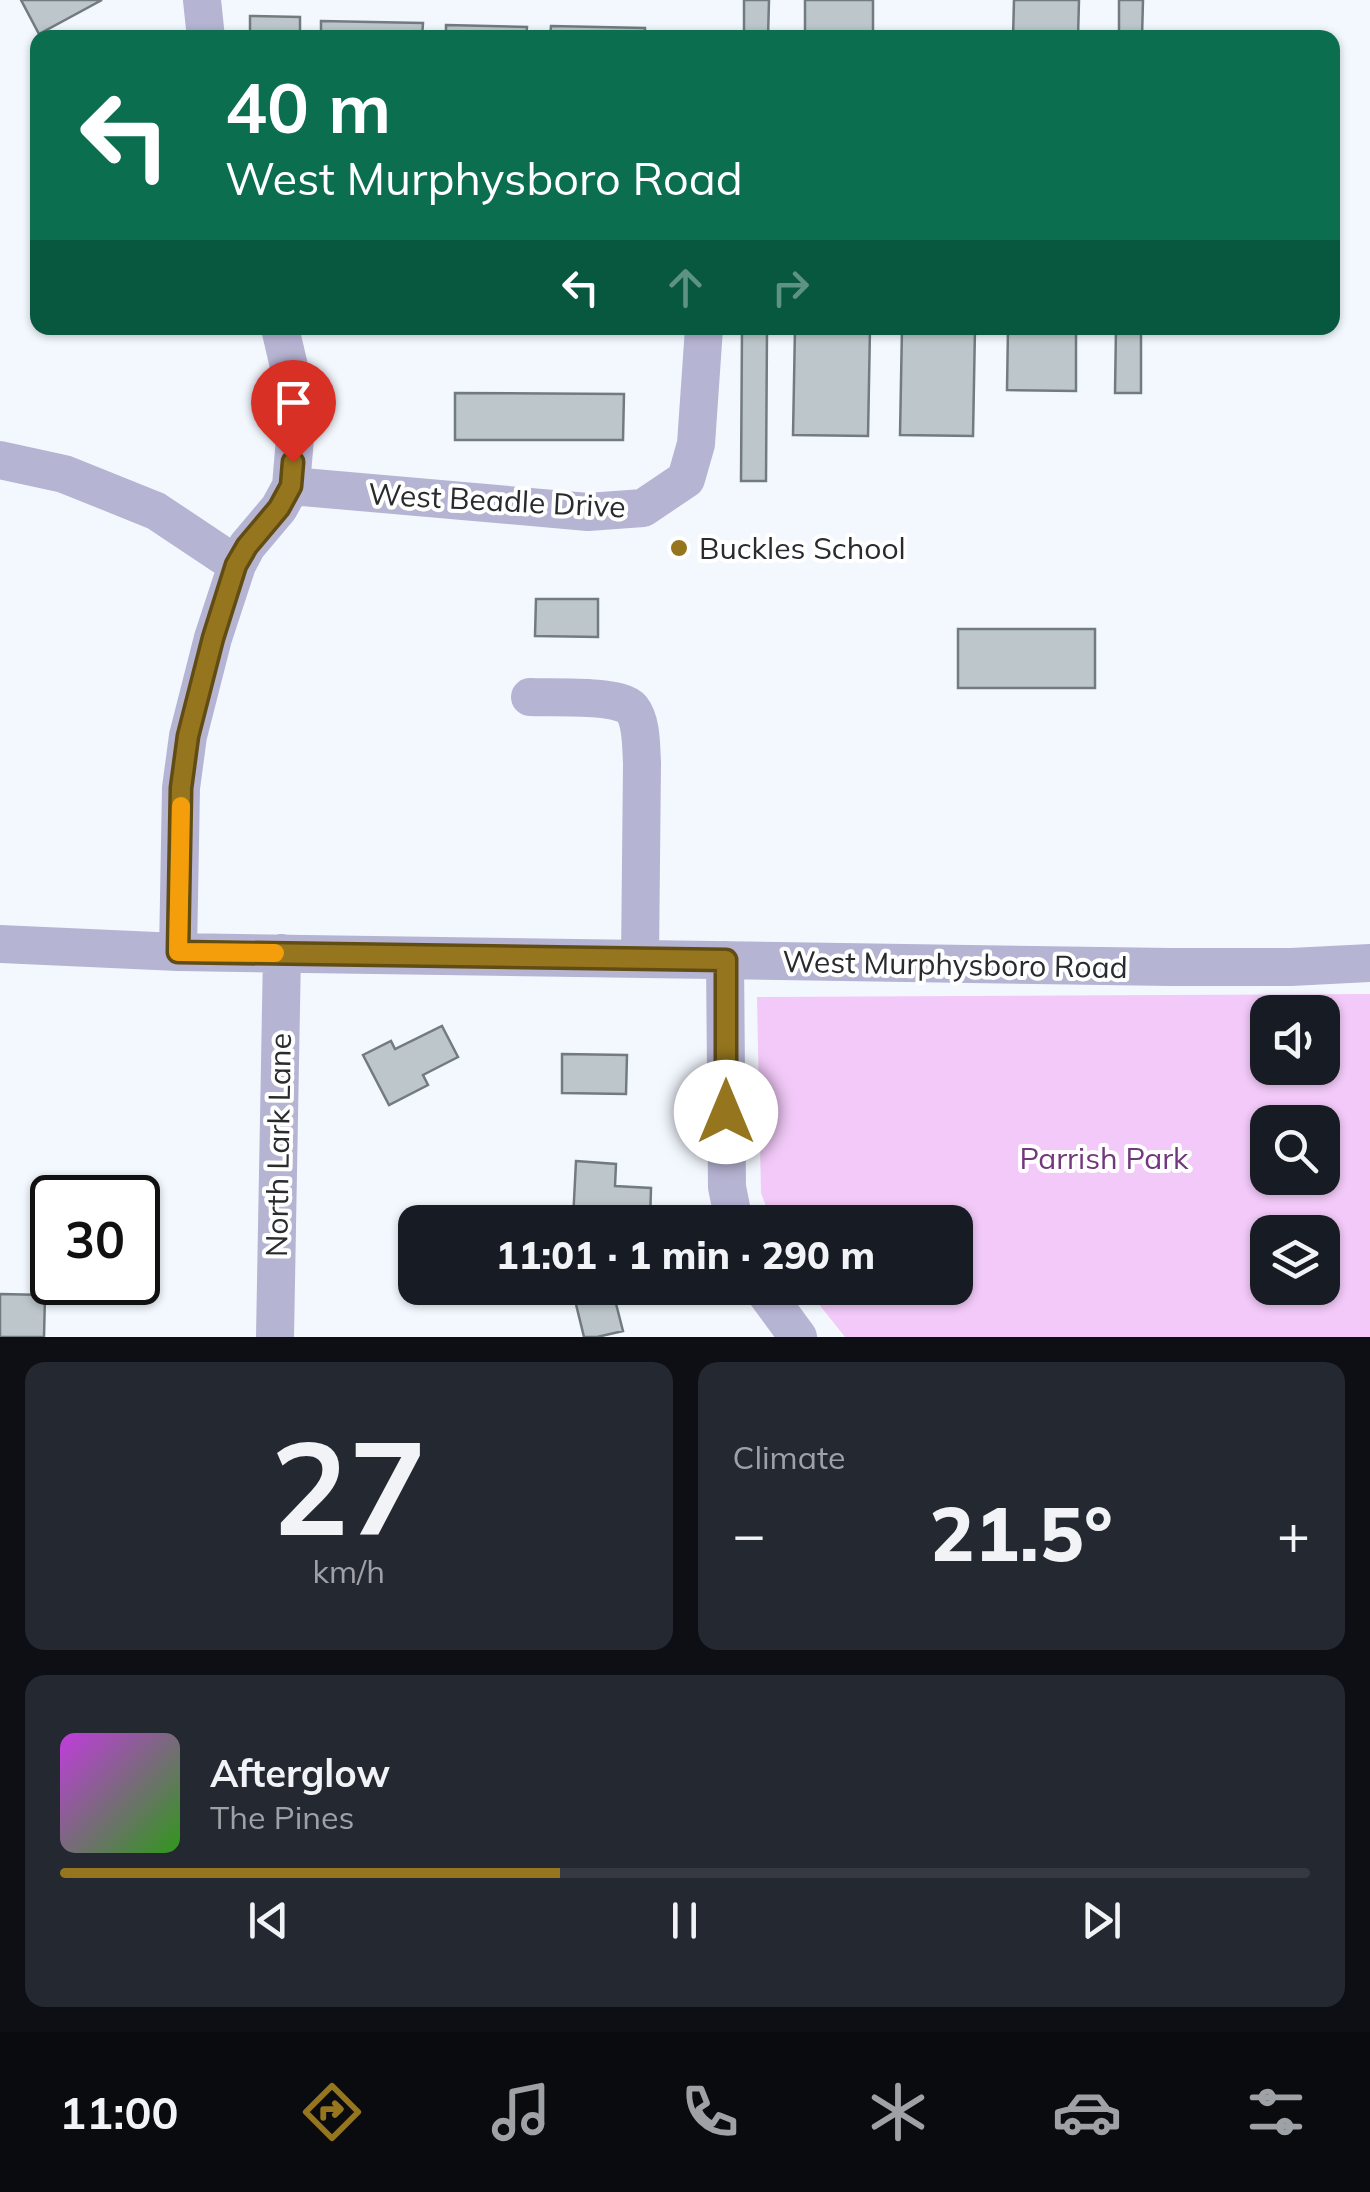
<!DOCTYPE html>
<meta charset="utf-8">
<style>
:root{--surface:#171b24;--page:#242831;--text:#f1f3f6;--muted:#9ea1a6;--line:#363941;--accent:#95761e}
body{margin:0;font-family:Mulish,sans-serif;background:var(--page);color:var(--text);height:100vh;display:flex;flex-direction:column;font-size:38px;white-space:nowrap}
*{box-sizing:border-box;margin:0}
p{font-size:32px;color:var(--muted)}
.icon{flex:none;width:55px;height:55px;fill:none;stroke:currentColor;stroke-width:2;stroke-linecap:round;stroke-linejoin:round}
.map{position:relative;height:1337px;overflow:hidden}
.drawer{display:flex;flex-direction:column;gap:25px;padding:25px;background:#0d0f14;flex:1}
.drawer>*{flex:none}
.hud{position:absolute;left:30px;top:30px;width:1310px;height:305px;border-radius:20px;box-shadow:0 2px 8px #0004;background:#0b6e4f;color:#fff;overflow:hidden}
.tools{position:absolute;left:1250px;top:995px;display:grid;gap:20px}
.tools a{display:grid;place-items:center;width:90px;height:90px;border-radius:20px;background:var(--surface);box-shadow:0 2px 8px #0004;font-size:50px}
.speed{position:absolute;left:30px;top:1175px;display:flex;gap:20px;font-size:50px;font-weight:700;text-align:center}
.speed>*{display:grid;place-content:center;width:130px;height:130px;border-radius:50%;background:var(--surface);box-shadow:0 2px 8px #0004;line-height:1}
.speed .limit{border:5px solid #111;border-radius:15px;background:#fff;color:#111}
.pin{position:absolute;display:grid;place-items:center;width:85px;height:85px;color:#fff;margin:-102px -42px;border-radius:50% 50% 50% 0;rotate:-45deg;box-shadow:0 0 10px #0007}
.pin .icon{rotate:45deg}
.me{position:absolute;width:110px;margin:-55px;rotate:0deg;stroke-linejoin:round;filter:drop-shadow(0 0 8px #0008)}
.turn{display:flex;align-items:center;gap:35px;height:210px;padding:0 30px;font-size:45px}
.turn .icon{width:130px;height:130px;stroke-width:2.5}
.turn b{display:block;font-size:70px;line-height:85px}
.lanes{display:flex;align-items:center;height:95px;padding:0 30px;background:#0003;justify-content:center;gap:50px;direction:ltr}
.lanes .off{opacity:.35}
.big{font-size:75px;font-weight:800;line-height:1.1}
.drawer .tile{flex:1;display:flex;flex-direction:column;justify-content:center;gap:15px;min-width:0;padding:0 35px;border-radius:20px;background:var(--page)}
.drawer .dial{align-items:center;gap:0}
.dial b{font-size:130px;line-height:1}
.song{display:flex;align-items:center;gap:30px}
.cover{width:120px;height:120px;border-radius:15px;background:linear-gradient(135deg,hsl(290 70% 55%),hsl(110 70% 35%))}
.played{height:10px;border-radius:5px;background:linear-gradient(90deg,var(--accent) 40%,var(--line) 40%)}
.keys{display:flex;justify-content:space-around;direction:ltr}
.heat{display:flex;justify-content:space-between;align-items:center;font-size:55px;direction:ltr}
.drawer .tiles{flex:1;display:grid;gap:25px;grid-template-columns:1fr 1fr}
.tile:last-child{grid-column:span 2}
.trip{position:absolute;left:398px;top:1205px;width:575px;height:100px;border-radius:20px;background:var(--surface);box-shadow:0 2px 8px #0004;font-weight:800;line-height:100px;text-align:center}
.menu{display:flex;height:160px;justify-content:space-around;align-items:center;background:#090b0e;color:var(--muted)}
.menu .icon{width:70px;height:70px}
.menu .on{color:var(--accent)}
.menu b{font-size:45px;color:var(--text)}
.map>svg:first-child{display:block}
</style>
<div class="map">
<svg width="1370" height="1337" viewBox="0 0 1370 1337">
<rect width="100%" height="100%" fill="#f3f8ff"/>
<!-- green -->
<path fill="#f2c9f8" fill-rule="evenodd" d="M1370,994V1337H845L806,1288H955V1222H772L761,1193L757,997ZM1268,1012H1322V1068H1268ZM1268,1122H1322V1178H1268ZM1268,1232H1322V1288H1268Z"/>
<!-- building -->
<path fill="#bdc7cb" stroke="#727c80" stroke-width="2.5" d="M21,0H102L39,34Z
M744,0H769L768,38H744Z
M805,0H873V38H805Z
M1014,0H1079L1078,38H1013Z
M1119,0H1143L1142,38H1119Z
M250,16L300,17V38H250Z
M321,21L423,23L422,38H321Z
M446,25L527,27L526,38H446Z
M551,26L645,28V38H550Z
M742,328H767L766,481H741Z
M795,328H870L868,436L793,435Z
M902,328H975L973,436L900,435Z
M1008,328H1076V391L1007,390Z
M1116,328H1141V393H1115Z
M455,393L624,394L623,440H455Z
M536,599H598V637L535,636Z
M958,629H1095V688H958Z
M442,1026L458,1057L423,1075L428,1085L389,1105L363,1055L391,1041L395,1049Z
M562,1054L627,1055L626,1094L562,1093Z
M576,1161L616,1164L615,1186L651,1188L650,1222L573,1220Z
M572,1288H612L623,1331L597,1337H584Z
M0,1294L45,1295L44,1337H0Z"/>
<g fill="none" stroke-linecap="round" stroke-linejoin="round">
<!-- minor -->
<path stroke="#b6b4d3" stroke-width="38" d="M202,0L206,38
M0,460L64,474L156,511L237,565
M291,486L588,512L643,508L686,479L696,444L704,328
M530,697C550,698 620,694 632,709C642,722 641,747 642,763L640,959
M0,944L178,952L1171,967H1291L1370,963
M178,952L181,788L188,736L213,638L237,565L247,546L279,508L291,486L295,438L294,388L280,328
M725,960L727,1187L734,1222
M762,1288L798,1337
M275,1337L282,953"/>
</g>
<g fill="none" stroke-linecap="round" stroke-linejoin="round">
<!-- route casing -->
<g stroke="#614d14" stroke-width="25">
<path id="route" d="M293,462L291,486L279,508L247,546L236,565L213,638L188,736L181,788L178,952L726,960V1112"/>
</g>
<!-- route -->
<use href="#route" stroke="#95761e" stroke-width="18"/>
<!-- slow -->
<path stroke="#f59e0b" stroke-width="18" d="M181,806L178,952L275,953"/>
</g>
<!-- markers -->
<circle fill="#95761e" stroke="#fff" stroke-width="4" cx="679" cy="548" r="10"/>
<g text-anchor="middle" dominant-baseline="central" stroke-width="8" stroke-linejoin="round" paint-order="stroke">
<!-- street labels -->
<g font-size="30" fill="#292b2e" stroke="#fff">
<text transform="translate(497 500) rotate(3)">West Beadle Drive</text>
<text transform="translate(955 964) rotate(1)">West Murphysboro Road</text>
<text transform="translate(278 1145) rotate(-89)">North Lark Lane</text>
</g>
<!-- poi labels -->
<g font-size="30" fill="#292b2e" stroke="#fff" text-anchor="start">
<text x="699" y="548">Buckles School</text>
</g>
<!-- park labels -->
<g font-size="30" fill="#72377c" stroke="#fff">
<text x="1104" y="1158">Parrish Park</text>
</g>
</g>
</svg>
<div class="tools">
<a><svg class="icon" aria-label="sound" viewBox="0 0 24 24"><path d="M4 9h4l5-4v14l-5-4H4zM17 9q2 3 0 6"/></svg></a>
<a><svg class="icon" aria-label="search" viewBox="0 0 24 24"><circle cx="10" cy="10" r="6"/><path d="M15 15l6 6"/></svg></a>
<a><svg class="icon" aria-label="layers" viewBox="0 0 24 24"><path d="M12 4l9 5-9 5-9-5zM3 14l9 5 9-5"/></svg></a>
</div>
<div class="speed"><div class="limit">30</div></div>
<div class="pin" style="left:293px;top:462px;background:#d93025"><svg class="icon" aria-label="arrive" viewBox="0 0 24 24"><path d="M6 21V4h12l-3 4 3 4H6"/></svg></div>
<svg class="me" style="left:726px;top:1112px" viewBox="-20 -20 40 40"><circle r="19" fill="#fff"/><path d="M0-13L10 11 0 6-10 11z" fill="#95761e"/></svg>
<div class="trip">11:01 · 1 min · 290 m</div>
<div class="hud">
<div class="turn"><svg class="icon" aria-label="left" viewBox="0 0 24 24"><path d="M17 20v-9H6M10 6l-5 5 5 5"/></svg><div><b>40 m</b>West Murphysboro Road</div></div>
<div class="lanes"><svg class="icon" aria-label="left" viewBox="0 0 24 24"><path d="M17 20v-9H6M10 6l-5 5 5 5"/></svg><svg class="icon off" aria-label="ahead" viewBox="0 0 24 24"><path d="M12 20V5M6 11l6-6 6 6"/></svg><svg class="icon off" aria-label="right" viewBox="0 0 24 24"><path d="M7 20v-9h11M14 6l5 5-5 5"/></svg></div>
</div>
</div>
<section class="drawer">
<div class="tiles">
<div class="tile dial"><b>27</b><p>km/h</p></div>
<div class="tile"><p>Climate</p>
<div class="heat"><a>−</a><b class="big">21.5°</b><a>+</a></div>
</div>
<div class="tile">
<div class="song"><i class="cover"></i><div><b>Afterglow</b><p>The Pines</p></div></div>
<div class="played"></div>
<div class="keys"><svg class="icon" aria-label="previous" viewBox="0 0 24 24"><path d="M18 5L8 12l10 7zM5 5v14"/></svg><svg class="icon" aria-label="pause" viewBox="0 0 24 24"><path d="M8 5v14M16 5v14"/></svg><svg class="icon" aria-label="next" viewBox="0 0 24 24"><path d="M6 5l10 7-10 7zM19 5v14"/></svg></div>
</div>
</div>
</section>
<nav class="menu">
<b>11:00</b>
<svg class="icon on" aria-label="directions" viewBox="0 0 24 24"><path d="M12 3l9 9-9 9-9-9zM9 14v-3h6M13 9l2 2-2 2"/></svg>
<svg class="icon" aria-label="music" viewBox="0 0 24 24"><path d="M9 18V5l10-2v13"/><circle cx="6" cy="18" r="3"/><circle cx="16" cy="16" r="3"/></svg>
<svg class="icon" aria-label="phone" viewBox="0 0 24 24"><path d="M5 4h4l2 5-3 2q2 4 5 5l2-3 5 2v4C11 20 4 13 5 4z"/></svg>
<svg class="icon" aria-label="climate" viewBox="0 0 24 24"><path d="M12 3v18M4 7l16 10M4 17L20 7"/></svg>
<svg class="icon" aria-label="car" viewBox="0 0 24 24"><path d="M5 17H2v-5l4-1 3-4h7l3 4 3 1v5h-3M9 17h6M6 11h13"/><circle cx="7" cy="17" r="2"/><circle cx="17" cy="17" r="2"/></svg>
<svg class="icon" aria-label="filters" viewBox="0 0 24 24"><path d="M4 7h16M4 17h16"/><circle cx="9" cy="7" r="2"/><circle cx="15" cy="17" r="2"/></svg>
</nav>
